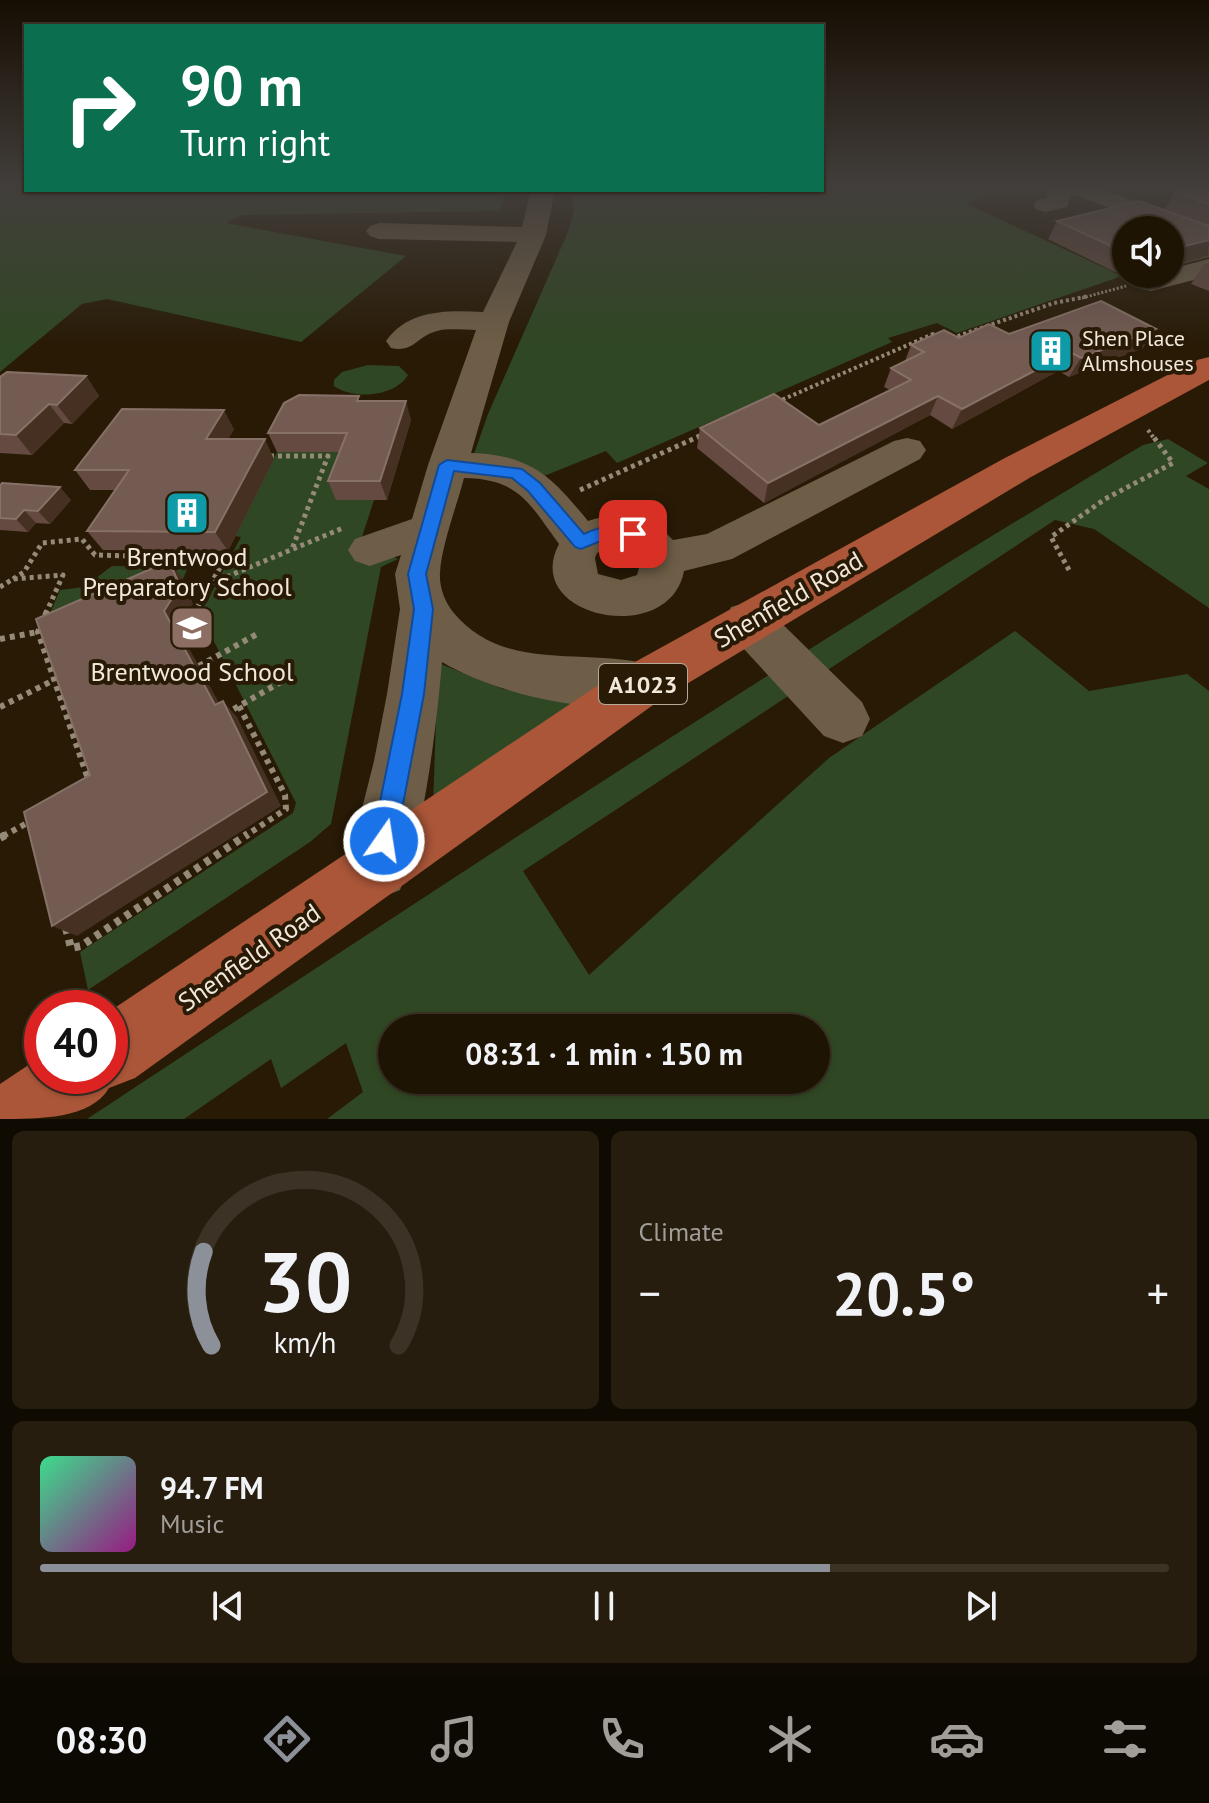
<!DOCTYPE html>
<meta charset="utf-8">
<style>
:root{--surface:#1e1404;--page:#261d0e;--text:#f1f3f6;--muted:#a19e9a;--line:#3c3326;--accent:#8c9099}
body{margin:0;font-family:"PT Sans",sans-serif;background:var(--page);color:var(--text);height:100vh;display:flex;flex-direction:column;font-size:30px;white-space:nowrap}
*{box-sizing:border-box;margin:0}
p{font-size:26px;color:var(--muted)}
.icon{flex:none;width:44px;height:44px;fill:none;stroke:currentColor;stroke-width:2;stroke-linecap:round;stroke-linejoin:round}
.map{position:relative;height:1119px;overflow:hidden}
.panel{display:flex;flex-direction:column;gap:12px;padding:12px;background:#100b02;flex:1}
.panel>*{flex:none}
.hud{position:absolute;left:24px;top:24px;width:800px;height:168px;border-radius:0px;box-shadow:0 2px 6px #0004,0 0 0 2px var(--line);background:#0b6e4f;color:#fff;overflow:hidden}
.buttons{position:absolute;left:1112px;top:216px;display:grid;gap:16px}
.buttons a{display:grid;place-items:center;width:72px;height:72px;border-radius:50%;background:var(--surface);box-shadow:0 2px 6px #0004,0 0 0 2px var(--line);font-size:40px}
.speed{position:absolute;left:24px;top:990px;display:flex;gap:16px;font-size:40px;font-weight:700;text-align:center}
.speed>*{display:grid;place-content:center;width:104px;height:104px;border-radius:50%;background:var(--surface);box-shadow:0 2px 6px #0004,0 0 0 2px var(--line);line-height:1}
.speed .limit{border:12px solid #d22;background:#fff;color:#111}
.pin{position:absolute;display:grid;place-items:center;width:68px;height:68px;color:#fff;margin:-34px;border-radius:16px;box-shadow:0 4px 12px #0006}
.me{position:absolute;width:88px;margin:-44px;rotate:13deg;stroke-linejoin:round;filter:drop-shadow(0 0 6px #0008)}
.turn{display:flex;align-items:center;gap:28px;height:168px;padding:0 24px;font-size:36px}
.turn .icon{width:104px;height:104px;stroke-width:2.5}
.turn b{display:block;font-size:56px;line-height:68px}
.big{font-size:60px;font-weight:600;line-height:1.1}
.panel .card{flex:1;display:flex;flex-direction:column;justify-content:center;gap:12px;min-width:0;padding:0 28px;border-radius:12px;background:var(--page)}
.panel .dial{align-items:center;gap:0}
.dial svg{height:208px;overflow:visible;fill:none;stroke:var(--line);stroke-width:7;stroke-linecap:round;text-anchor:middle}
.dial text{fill:var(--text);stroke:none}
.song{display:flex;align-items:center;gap:24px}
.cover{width:96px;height:96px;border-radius:12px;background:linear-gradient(135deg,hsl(150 70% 55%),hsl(310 70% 35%))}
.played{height:8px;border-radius:4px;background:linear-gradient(90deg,var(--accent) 70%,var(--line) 70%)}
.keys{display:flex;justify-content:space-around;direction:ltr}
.heat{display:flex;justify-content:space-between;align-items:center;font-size:44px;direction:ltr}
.panel .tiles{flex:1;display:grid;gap:12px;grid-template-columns:1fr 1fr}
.card:last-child{grid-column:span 2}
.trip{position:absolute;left:378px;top:1014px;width:452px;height:80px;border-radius:40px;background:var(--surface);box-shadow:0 2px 6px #0004,0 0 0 2px var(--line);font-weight:600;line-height:80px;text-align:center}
.tab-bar{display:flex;height:128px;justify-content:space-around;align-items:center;background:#0c0802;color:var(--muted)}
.tab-bar .icon{width:56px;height:56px}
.tab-bar .active{color:var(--accent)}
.tab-bar b{font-size:36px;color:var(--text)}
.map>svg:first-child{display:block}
</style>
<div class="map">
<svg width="1209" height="1119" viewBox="0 0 1209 1119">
<rect width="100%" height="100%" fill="#281a05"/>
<!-- green -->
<path fill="#304723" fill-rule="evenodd" d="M0,188L26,190H505L500,211L241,215L226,223L406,256L301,342L107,299L82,304L0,372Z
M1017,188L965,203L1122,276L957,333L937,323L888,338L892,342L617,463L606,451L544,476L474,454L488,414L568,232L574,211L572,190Z
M368,365L399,366L408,375C395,397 353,400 334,386V380L342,372Z
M1168,439L1208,463L1186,476L1209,489V608L1094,529L1055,520L523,871L589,975L829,758L1015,631L1089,691L1187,674L1209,691V1119H327L363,1092L346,1043L281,1088L271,1059L184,1119H87C436,889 784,658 1143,445ZM392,1028H816V1080H392Z
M277,452H354L374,500L360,543L398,559L381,567L331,824L310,842L88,990L80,952L293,813L296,803L200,614L241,537L235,536Z
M112,566L188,567L183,579L42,632L60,590L84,587Z
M438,663L503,689L582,703L433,807Z"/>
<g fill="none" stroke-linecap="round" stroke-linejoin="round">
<!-- path-far4 -->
<path stroke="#958978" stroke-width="3" stroke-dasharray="2 2" stroke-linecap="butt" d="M1082,298L1126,286"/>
<!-- path-far3 -->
<path stroke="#958978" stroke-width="4" stroke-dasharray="3 3" stroke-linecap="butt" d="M952,338L1054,303L1089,296
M777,402L933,334L939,337
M1148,430L1153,437
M698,437L702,435"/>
<!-- path-far2 -->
<path stroke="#958978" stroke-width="5" stroke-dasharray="4 4" stroke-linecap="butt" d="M270,456H328L292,549
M580,490L702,435
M225,559L229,551
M1069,570L1051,537L1105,499L1173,463L1152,435
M13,579L24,572L42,543L82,539L95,555L225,559L194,613
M212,583L343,528
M0,587L13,579L63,575L46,613"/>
<!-- path-far1 -->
<path stroke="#958978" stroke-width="6" stroke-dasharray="5 5" stroke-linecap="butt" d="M47,611L38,632L88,779
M181,634L195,611
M0,639L38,632
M199,666L259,633
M239,706L285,795L286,809L245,836
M0,707L54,680
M225,714L286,679
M3,836L31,821"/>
<!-- path -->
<path stroke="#958978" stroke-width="8" stroke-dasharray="6 6" stroke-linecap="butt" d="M0,838L7,834
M66,928L71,948L81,946L248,834"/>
<!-- minor -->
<path fill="#6e5e47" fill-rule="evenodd" d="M1049,188H1100L1209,230V247L1076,195L1070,197L1067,207L1045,212L1037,210L1033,205L1037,200L1046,198Z
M531,190H555L546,235L509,322L471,453C531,455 552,477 588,521C616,511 653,518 673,540L707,534L894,441L907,438L920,441L926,450L920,459L732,559L684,571C670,648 520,618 559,544C529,503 519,479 464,478C457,505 441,547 440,573C439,587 445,602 453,612C506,677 593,644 660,668L668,684L660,700C603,720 493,693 442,662C436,730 425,828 400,890L378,899L356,890L347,868L374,761L387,694L400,609L395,574L401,555L370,566L355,561L348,550L355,539L412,519L428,465L476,330C463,330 449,328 437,331C417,336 414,353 391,348L386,341C408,309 449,310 483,312L517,242L379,239L370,236L366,231L370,226L379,223L522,227ZM610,547C624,548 631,551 641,561L637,575L621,580L598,574L595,558L597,553Z
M1209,259V276L1151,291L1141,289L1137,283L1141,277L1170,274V269Z
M748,602L765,607L862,702L870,719L862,736L843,743L824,736L731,635L724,621L731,607Z"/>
<!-- major -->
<path fill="#ab5638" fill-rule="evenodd" d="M1209,357V380L1031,477L660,700L135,1078L109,1088C91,1119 39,1119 0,1119V1084L42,1056V1076H110V1011L624,668L1003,459L1197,360Z"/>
</g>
<!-- wall -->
<path fill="#644a41" d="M1209,188V257L1170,267V230H1126V274H1141L1133,281L1048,239L1057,221L1164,210L1175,192Z
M1209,263V291L1191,284L1204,264Z
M1009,334L1143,348L1069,377L1058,371L952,429L930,415L764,503L697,448L700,428L819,425L890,390L884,387L891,368L905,361L911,345L959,338Z
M86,376L99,396L72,424L64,423L32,455L0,453V377Z
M361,401L411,420L387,500H336L328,481L340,452H277L268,433Z
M234,429L228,439L274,459L228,551L103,550L87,531L115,490H90L75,470Z
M0,486L71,500L50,524L36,523L28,532L0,530Z"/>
<!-- shaded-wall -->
<path fill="#453022" d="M1209,240L1208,256L1171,266L1181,247Z
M1156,329L1143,348L1069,377L1081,358Z
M1070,352L1058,371L952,429L962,409Z
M86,376L99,396L72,424L57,405Z
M938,396L930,415L764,503L768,483Z
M406,401L411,420L387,500L380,481Z
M49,404L64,423L32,455L16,435Z
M224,410L234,429L217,459L206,439Z
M265,439L274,459L228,551L215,532Z
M60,487L71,500L50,524L38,511Z
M24,510L36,523L28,532L16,519Z
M169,561L183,579L193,604L178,628L229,721L215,705L164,611Z
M223,701L237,717L281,806L77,936L52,926Z"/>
<!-- building -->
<path fill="#735b52" stroke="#877167" stroke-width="2" d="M1190,188H1209V205L1175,192Z
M1139,201L1209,226V240L1181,247L1179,252L1170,253V230H1126V253L1057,221Z
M1101,301L1156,329L1081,358L1070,352L962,409L938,396L768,483L700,428L774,394L819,425L911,380L891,368L924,352L911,345L944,330L959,338L989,324L1009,334Z
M7,372L86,376L57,405L49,404L16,435L0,434V377Z
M299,395L359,396L357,401H406L380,481H328L347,433H268L284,403Z
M122,409L224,410L206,439H265L215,532L87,531L129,470H75Z
M2,483L60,487L38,511L24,510L16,519L0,518V486Z
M169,561L180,586L164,611L215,705L223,701L267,792L52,926L24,812L90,775L36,619Z"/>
<!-- sky -->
<linearGradient id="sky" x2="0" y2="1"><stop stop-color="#160e03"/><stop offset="0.54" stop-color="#423e3b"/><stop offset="1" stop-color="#423e3b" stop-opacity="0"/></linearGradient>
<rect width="1209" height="345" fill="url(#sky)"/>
<!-- route -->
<path fill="#1a73e8" stroke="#114b97" stroke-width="2" d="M447,460L522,469L540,483L584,534C601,526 629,518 642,534L633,541L608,538L581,549L575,547L528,491L512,478L454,471L426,574L433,609L424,694L396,841L393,850L384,853L375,850L372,841L402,694L414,609L408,574L439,465Z"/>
<!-- icons -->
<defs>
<g id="building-square" transform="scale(2.3)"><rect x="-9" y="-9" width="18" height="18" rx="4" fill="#0f9aa8" stroke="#281a05"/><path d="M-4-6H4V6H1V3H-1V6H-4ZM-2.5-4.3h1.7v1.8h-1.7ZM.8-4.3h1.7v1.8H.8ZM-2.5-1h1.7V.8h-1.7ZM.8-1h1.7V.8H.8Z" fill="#fff"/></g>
<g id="school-square" transform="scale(2.3)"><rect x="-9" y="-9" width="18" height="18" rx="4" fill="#8d6e63" stroke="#281a05"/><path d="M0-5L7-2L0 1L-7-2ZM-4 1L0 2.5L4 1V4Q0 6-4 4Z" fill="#fff"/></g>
</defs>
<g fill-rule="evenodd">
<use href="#building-square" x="1051" y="351"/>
<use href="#building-square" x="187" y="513"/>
<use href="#school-square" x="192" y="628"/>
</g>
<g text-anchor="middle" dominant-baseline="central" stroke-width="8" stroke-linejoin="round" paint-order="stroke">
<!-- far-poi labels -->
<g font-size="22" fill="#f1e8da" stroke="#281a05" text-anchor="start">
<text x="1082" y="338">Shen Place<tspan x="1082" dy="25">Almshouses</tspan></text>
</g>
<!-- shield labels -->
<rect fill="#281a05" stroke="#b5aa9a" stroke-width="2" x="599" y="664" width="88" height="40" rx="6"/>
<g font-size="24" font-weight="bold" fill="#f1e8da">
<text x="643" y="684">A1023</text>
</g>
<!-- poi labels -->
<g font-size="26" fill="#f1e8da" stroke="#281a05">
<text x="187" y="556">Brentwood<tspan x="187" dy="30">Preparatory School</tspan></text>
<text x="192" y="671">Brentwood School</text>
</g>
<!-- street labels -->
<g font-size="26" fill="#f1e8da" stroke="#281a05">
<text transform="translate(788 599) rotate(-30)">Shenfield Road</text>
<text transform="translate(249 957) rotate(-35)">Shenfield Road</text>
</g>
</g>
</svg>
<div class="buttons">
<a><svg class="icon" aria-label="sound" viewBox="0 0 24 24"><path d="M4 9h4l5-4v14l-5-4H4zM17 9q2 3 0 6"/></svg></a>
</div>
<div class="speed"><div class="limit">40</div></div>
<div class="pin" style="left:633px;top:534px;background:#d93025"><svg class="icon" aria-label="arrive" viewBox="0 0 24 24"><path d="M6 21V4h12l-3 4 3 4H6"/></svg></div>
<svg class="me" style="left:384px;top:841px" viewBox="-20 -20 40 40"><circle r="17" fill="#1a73e8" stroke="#fff" stroke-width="3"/><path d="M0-11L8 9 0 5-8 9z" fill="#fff"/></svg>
<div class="trip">08:31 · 1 min · 150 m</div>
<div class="hud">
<div class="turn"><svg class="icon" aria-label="right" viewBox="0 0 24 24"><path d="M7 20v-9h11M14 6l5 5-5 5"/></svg><div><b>90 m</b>Turn right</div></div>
</div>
</div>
<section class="panel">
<div class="tiles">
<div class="card dial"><svg viewBox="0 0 100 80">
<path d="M14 69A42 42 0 1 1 86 69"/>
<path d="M14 69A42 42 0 0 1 11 33" stroke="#8c9099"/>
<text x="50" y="56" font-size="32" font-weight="700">30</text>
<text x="50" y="72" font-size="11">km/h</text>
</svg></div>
<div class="card"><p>Climate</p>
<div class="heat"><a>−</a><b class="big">20.5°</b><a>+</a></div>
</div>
<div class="card">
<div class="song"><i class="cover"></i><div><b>94.7 FM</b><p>Music</p></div></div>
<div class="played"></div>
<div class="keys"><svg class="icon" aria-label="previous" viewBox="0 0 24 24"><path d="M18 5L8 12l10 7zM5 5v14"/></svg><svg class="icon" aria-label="pause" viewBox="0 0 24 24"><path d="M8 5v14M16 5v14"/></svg><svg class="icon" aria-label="next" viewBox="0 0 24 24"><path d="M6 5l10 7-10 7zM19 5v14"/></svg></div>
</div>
</div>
</section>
<nav class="tab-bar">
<b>08:30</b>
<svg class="icon active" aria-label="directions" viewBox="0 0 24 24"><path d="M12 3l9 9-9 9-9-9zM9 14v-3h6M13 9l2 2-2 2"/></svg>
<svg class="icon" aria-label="music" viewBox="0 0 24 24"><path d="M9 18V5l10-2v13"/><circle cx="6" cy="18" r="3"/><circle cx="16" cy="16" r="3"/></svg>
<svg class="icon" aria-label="phone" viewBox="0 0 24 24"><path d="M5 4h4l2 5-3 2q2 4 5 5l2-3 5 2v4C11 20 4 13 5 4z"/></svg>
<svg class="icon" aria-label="climate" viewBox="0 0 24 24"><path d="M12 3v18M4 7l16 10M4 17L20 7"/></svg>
<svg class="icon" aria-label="car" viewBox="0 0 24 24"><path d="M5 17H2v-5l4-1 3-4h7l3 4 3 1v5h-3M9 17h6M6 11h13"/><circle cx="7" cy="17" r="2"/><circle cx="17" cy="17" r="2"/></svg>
<svg class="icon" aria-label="filters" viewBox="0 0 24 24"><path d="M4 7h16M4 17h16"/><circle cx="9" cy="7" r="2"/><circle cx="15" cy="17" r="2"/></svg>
</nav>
